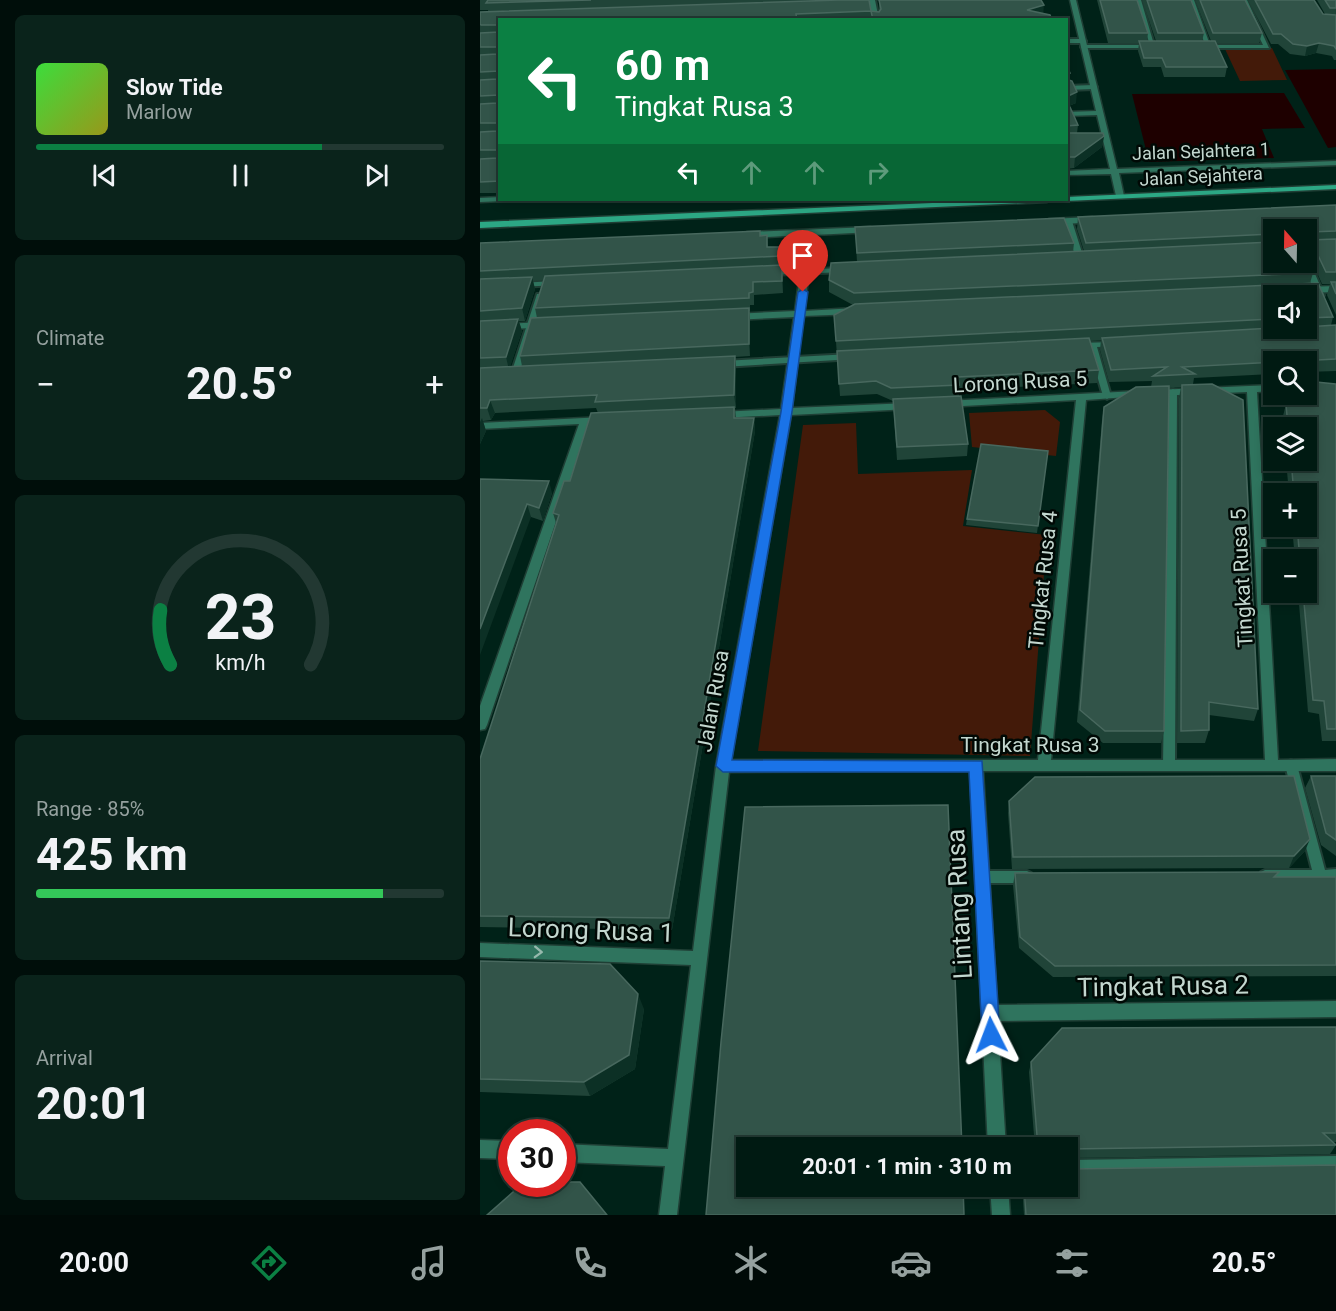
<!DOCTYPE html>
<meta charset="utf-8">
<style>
:root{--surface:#001a12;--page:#0a231b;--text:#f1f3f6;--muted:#95a19f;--line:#223832;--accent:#0b8043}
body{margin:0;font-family:Roboto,sans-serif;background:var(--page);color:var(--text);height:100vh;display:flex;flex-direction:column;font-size:22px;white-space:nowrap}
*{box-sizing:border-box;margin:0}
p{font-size:20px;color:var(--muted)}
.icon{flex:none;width:33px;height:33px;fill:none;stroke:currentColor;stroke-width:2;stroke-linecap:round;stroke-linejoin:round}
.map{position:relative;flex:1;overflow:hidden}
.drawer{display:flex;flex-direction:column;gap:15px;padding:15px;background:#000e0a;width:480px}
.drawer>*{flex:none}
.hud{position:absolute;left:18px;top:18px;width:570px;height:183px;border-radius:0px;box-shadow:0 3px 9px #0003,0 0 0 2px var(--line);background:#0b8043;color:#fff;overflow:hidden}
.needle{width:39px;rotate:340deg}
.tools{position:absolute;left:783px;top:219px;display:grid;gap:12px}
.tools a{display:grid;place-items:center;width:54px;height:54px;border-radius:0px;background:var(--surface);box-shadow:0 3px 9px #0003,0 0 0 2px var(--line);font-size:30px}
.speed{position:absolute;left:18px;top:1119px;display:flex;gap:12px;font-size:30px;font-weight:700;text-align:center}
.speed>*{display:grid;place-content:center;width:78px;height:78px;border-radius:50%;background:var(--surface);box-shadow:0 3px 9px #0003,0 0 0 2px var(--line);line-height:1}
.speed .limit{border:9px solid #d22;background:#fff;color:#111}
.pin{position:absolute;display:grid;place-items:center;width:51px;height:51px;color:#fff;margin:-62px -26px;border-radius:50% 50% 50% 0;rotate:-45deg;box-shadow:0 0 6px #0007}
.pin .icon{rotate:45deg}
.me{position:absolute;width:66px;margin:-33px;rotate:357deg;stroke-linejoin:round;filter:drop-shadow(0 0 4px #0008)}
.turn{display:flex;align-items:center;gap:21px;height:126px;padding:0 18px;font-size:27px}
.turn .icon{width:78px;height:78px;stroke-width:2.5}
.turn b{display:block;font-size:42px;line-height:51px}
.lanes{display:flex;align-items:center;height:57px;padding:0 18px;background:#0003;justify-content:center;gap:30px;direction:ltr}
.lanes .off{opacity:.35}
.big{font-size:45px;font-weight:700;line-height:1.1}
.drawer .widget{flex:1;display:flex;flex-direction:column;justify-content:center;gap:9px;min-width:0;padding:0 21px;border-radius:9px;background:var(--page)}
.drawer .dial{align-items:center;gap:0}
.dial svg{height:156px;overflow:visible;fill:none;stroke:var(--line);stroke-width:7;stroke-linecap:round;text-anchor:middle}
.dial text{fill:var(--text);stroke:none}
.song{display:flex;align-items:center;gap:18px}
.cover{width:72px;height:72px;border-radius:9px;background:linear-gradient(135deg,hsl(120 70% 55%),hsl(60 70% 35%))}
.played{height:6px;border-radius:3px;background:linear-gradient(90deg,var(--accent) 70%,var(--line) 70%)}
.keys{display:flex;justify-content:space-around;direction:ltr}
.heat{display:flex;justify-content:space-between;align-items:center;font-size:33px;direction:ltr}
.charge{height:9px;border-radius:4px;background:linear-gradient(90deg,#34c759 85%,var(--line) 0)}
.trip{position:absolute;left:256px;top:1137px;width:342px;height:60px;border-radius:0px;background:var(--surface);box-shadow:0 3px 9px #0003,0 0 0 2px var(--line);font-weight:700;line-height:60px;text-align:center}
.tab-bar{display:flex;height:96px;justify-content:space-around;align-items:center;background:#000a07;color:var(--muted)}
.tab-bar .icon{width:42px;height:42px}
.tab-bar .on{color:var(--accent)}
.tab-bar b{font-size:27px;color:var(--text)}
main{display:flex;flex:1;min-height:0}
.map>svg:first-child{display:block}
</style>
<main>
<section class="drawer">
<div class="widget">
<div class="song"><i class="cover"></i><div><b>Slow Tide</b><p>Marlow</p></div></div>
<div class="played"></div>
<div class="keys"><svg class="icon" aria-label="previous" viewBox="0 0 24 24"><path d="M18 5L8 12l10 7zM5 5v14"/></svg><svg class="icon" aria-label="pause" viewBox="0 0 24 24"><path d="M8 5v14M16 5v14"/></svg><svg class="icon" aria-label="next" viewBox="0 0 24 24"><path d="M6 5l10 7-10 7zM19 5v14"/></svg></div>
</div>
<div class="widget"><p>Climate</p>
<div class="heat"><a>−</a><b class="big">20.5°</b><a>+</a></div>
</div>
<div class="widget dial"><svg viewBox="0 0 100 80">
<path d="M14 69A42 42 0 1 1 86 69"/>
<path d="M14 69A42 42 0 0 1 9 41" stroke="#0b8043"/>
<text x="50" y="56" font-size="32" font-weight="700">23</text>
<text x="50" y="72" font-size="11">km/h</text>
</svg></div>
<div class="widget"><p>Range · 85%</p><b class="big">425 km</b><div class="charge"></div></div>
<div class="widget"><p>Arrival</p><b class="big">20:01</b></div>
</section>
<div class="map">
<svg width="856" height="1215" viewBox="0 0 856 1215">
<rect width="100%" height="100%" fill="#002218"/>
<!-- green -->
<path fill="#431a09" d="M792,48L807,80L760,81L745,49Z
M565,410L580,422L576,456L492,447L489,413Z
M376,423L378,474L492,470L483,526L567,535L550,756L278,751L323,425Z"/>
<!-- water -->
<path fill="#1e0000" d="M856,69V147L848,148L805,70Z
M804,93L825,128L782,129L794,158L669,162L652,94Z"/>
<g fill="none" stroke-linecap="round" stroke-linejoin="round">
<!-- service casing -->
<g stroke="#1f3f35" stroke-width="4">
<path id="service" d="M389,0H395L399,20H393Z
M655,0H661L675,48H602L601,47L604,45H670Z
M761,0H767L789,48H720L719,47L722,45H783Z
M586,39H603L606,41L603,43H586Z
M586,86L614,85L617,87L614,89L586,90Z
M585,219L592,221L604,259L603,261L596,259L584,221Z
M826,260L830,262L844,295L843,297H840L836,295L822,262H826Z
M362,268H365V272L288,275L284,273L288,271Z
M75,281L79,283L78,285L39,287L35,285L39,283Z
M57,294H63L64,296L39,374L35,377L32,376L31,374Z
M635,342H638V346L617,347L631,396L627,399L623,396L609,348L597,349L593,346L597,343Z
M371,354L374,355V359L243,367L239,364L243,361Z
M693,389L697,392L695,765L693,768L689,770L685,768L683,765L689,392Z
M811,760L815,762L817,765L845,870L856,869V881L785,882L781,880L779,876L781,872L785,870H832L805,765L807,762Z
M503,871H547L551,873L553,877L551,881L547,883H503L499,881L497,877L499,873Z
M856,1156V1172L588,1176V1160Z"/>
</g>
<!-- minor casing -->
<g stroke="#1f3f35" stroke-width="3">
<path id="minor" d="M590,0H596L637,169L856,161V165L639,173L644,196L640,198L636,196L631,174L586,175V171L630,169L617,115L586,116V112L616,111Z
M708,0H714L731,48L726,47Z
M20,197V200L23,201L0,202V198Z
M612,217L615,218V222L569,225L565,222L569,219Z
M390,227L393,228V232L334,235L324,311L376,308L381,311L376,314L323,316L312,408L430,403L435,406L430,409L311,415L251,760H558L596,400L465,407L460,404L465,401L657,391L661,392V396L606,400L571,760H785L767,392L675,396L670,393L675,390L794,385V391L777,392L798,760L856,759V771H503L517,1005L856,1001V1017L518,1021L526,1148H508L490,771L249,772L197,1215H179L185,1166L82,1162V1144L188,1149L211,965L0,957V943L213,951L236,766L300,415L240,418L235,415L240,412L301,409L314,317L253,320L248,317L253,314L315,311L325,235L267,238L263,235L267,232Z
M856,286V292L825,293L820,290L825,287Z
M65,322L70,325L68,327L0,331V325Z
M124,417L129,420L128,422L109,424L7,725L5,729L0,730V706L99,424L0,429V423Z
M0,1140L32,1141V1159L0,1158Z
M510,1186H528L530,1215H512Z"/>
</g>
<!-- secondary casing -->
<g stroke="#1f3f35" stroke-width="3">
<path id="secondary" d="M856,185V189L586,201L582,200H586V197Z
M523,200H571L567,202L0,228V222Z"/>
</g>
<!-- service -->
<use href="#service" fill="#2f745e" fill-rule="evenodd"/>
<!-- minor -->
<use href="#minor" fill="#2f745e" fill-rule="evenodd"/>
<!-- secondary -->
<use href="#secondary" fill="#2ca784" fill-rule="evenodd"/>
</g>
<!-- wall -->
<path fill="#204438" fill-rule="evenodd" d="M0,0H389L391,11L399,12V1L395,0H561L563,13L572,20H20V193H0V33H1H0V12L8,11V10H0Z
M617,0H657L668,33L667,41H676L662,0H711L724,33L722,41H731L715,0H765L782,33L779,43H735L747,67L745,77H684L681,67H663L658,51L659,43H628Z
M768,0H834L843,14H845L837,0H856V60H854L852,56L836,53L825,56L810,54L798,44H791Z
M586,64L590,73V80L596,103L589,106L598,125L597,133L624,136L622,147L594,168L586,169Z
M856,205V315L847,295L850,284H842L832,261L827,258L833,273L830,283L853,317L851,325H856V371L826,372V362H794V374L714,378L713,384L778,709L774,721L729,715V730L725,743H697L699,398L701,387L689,388L684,731L681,743H623L597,722L622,420L624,407L671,387L672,381L629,382L620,350L621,340L610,341L619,370L617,383L479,390V396L488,444L487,456L417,460L413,401L397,394L360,396L354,315L373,305L349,292V280L377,262L375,227L594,243L593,252L604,251L597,229L598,217ZM794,230H826V262H794ZM794,296H826V328H794Z
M287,235L288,247H301L303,293L274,295V305H270V311H269L270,320V356L255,357L256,368V408H255L256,418H274L275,431L192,930L0,927V759L76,523L73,513L90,481L118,413L116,408L15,413L11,420L3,421L6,431L0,444V243ZM63,280L55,308L57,318L40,356L42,366H30L42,331L39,321H45L55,289L53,281Z
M856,384V741H842L839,714L828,712L818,592H826V560H815L812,526H826V494H809L806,460H826V428H804L803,416L806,404H822L821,394H826Z
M568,451L557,533L486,525L487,519Z
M0,479L72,493L63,521L51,517Z
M831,776H856V856L841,845L825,788Z
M529,801L825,851L809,868L532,869L528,813Z
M535,873L797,877H856V976L573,977L539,948L533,885Z
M0,961L164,1009L155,1069L110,1096L0,1092Z
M856,1027V1142H854L856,1145L850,1154L590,1158L591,1169L856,1215H544L542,1186H588V1148H555L549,1072L551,1062Z"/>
<!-- shaded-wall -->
<path fill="#0c3025" d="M564,5L563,16L547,10Z
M839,43L836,53L825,56L827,46Z
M586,73H590L589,84H586Z
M597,92L596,103L586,107V97Z
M624,136L622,147L594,168L595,157Z
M52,277L55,289L45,321L42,308Z
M269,308L270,320V356L269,344Z
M38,319L42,331L29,370L26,357Z
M255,356L256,368V408L254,395Z
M10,400L15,413L11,420L7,408Z
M2,418L6,431L0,444V422Z
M274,418L275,431L192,930L189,918Z
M69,481L72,493L63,521L59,508Z
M47,504L51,517L0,655V629Z
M830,839L825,851L809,868L814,856Z
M158,994L164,1009L155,1069L110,1096L104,1082Z"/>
<!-- building -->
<path fill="#325449" stroke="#48685e" stroke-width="1.5" d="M8,0H111L6,3Z
M359,0H389L391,11L399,12L401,9L399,0H561L564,5L547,10L570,15L572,20H393L391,11L316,14L317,20H20V181L0,182V159L17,158L19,150H0V132L17,131L19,123H0V104L17,103L19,95L0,96V80L17,79L19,71L0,72V55L17,54L19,47H0V33L19,32V25H1L0,24V12Z
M620,0H657L668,33H629Z
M667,0H711L724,33H678Z
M720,0H765L782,33H733Z
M775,0H834L843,14L856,15V49L854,46L839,43L827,46L813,44L801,34H793Z
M845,0H856V8H850Z
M659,41H735L747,67H686L682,58H664Z
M586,64L590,73H586Z
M586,79L592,81L597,92L586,97Z
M586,105L590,107L598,125L586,126Z
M586,133H623L624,136L595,157H586Z
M856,205V231L829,232L827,238L829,240L856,239V272H846L835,249L829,246L826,248V230H794V234L606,243L598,217Z
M584,218L594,243L377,253L375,227Z
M280,231V236L287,235V247H301V256L0,271V243Z
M794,242V262H826V258L833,273L374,293L349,280L351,263Z
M302,265V281L273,282V292L269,293V298L55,308L65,276Z
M52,277L42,308L0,311V279Z
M851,282H856V294Z
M838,283L853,317L826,318V296H794V319L356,341L354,315L375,304Z
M269,308V344L40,356L51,318Z
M38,319L26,357L0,358V321Z
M856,325V359L702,367L715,374L673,376L687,367L631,370L622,338L794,328H826V327Z
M609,338L619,370L478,377L479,385L411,388L396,381L359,384L357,351Z
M255,356L254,395L115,402L117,395L10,400L7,408H0V368Z
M826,381L856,384V729H847L844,701L833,700L823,592H826V560H820L817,526H826V494H814L811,460H826V428H808L806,404H827Z
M732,384L763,400L778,709L729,702V730L701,731L702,385Z
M689,386L684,731H625L600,710L624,407L656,387Z
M481,396L488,444L417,447L413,399Z
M254,407V418H274L189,918L0,916V759L79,515L73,513L84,481H90L111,413Z
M501,444L568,451L558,526L487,519Z
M0,479L69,481L59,508L47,504L0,629Z
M814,776L830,839L814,856L533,857L529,801L555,777Z
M831,776H856V840L846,833Z
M468,805L482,1148H267V1186H483L484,1215H226L241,1042L265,807Z
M799,872L794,877H856V965L575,966L540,937L535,873Z
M0,961L130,964L158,994L149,1055L104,1082L0,1079Z
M856,1027V1133H843L856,1145L589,1149L591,1169L856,1165V1215H546L544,1186H588V1148H558L551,1062L582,1028Z
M82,1182H100L127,1215H7L42,1184H82Z"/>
<!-- one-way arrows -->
<defs><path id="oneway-chevron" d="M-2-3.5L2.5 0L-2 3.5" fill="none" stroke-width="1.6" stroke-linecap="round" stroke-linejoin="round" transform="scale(1.5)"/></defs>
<use stroke="#97b9ad" href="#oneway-chevron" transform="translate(58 952) rotate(2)"/>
<!-- route -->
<path fill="#1a73e8" stroke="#114b97" stroke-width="1.5" d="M323,289L328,292L312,412L252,760L502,761L520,1035L518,1042L511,1044L505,1042L502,1035L489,772H243L236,766L301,412L318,292Z"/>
<g text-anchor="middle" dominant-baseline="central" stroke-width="5" stroke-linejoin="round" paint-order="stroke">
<!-- far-street labels -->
<g font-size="18" fill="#c3d7cf" stroke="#000905">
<text transform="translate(721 151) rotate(-2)">Jalan Sejahtera 1</text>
<text transform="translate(721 176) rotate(-3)">Jalan Sejahtera</text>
</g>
<!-- street labels -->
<g font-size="21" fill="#c3d7cf" stroke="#000905">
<text transform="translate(540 382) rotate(-3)">Lorong Rusa 5</text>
<text transform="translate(762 578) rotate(-93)">Tingkat Rusa 5</text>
<text transform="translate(563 580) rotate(-84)">Tingkat Rusa 4</text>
<text transform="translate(233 701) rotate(-80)">Jalan Rusa</text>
<text x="550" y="745">Tingkat Rusa 3</text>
</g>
<!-- near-street labels -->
<g font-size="26" fill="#c3d7cf" stroke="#000905">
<text transform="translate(479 904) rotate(-93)">Lintang Rusa</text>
<text transform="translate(111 930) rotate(2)">Lorong Rusa 1</text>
<text transform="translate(683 986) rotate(-1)">Tingkat Rusa 2</text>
</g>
</g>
</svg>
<div class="tools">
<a><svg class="needle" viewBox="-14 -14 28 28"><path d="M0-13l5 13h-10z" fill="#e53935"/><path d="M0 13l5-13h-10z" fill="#95a19f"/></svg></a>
<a><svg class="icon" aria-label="sound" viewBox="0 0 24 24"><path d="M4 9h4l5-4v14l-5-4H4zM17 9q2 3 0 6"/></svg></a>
<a><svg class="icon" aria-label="search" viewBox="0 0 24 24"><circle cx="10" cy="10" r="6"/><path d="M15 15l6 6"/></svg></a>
<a><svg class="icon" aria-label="layers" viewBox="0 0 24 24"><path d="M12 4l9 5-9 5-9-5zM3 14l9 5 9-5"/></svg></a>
<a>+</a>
<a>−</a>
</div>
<div class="speed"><div class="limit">30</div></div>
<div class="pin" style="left:323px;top:292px;background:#d93025"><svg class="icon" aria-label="arrive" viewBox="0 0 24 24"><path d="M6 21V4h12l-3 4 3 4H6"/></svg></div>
<svg class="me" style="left:511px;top:1035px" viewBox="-20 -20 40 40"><path d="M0-17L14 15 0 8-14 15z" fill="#1a73e8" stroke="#fff" stroke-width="4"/></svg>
<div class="trip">20:01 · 1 min · 310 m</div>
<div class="hud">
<div class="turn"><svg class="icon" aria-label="left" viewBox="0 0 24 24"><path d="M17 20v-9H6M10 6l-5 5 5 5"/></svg><div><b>60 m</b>Tingkat Rusa 3</div></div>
<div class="lanes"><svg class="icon" aria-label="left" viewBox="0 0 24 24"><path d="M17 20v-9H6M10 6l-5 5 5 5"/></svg><svg class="icon off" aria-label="ahead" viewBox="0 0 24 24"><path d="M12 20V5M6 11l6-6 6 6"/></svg><svg class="icon off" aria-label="ahead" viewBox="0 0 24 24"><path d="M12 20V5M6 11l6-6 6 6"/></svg><svg class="icon off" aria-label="right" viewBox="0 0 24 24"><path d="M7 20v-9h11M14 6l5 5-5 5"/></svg></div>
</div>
</div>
</main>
<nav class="tab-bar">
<b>20:00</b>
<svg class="icon on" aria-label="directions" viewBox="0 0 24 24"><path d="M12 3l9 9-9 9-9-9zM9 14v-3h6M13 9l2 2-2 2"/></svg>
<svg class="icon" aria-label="music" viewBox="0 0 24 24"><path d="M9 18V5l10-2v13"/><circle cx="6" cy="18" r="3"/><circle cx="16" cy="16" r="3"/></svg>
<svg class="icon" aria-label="phone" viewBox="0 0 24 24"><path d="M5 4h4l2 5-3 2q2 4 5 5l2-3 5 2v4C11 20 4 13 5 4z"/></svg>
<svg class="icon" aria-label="climate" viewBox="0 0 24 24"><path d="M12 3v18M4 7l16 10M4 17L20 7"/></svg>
<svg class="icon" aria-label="car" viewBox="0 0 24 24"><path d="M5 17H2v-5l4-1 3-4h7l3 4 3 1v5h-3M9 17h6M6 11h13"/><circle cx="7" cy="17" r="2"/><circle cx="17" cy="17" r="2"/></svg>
<svg class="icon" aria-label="filters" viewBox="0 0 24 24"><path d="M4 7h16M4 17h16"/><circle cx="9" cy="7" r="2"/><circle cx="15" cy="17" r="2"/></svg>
<b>20.5°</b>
</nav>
